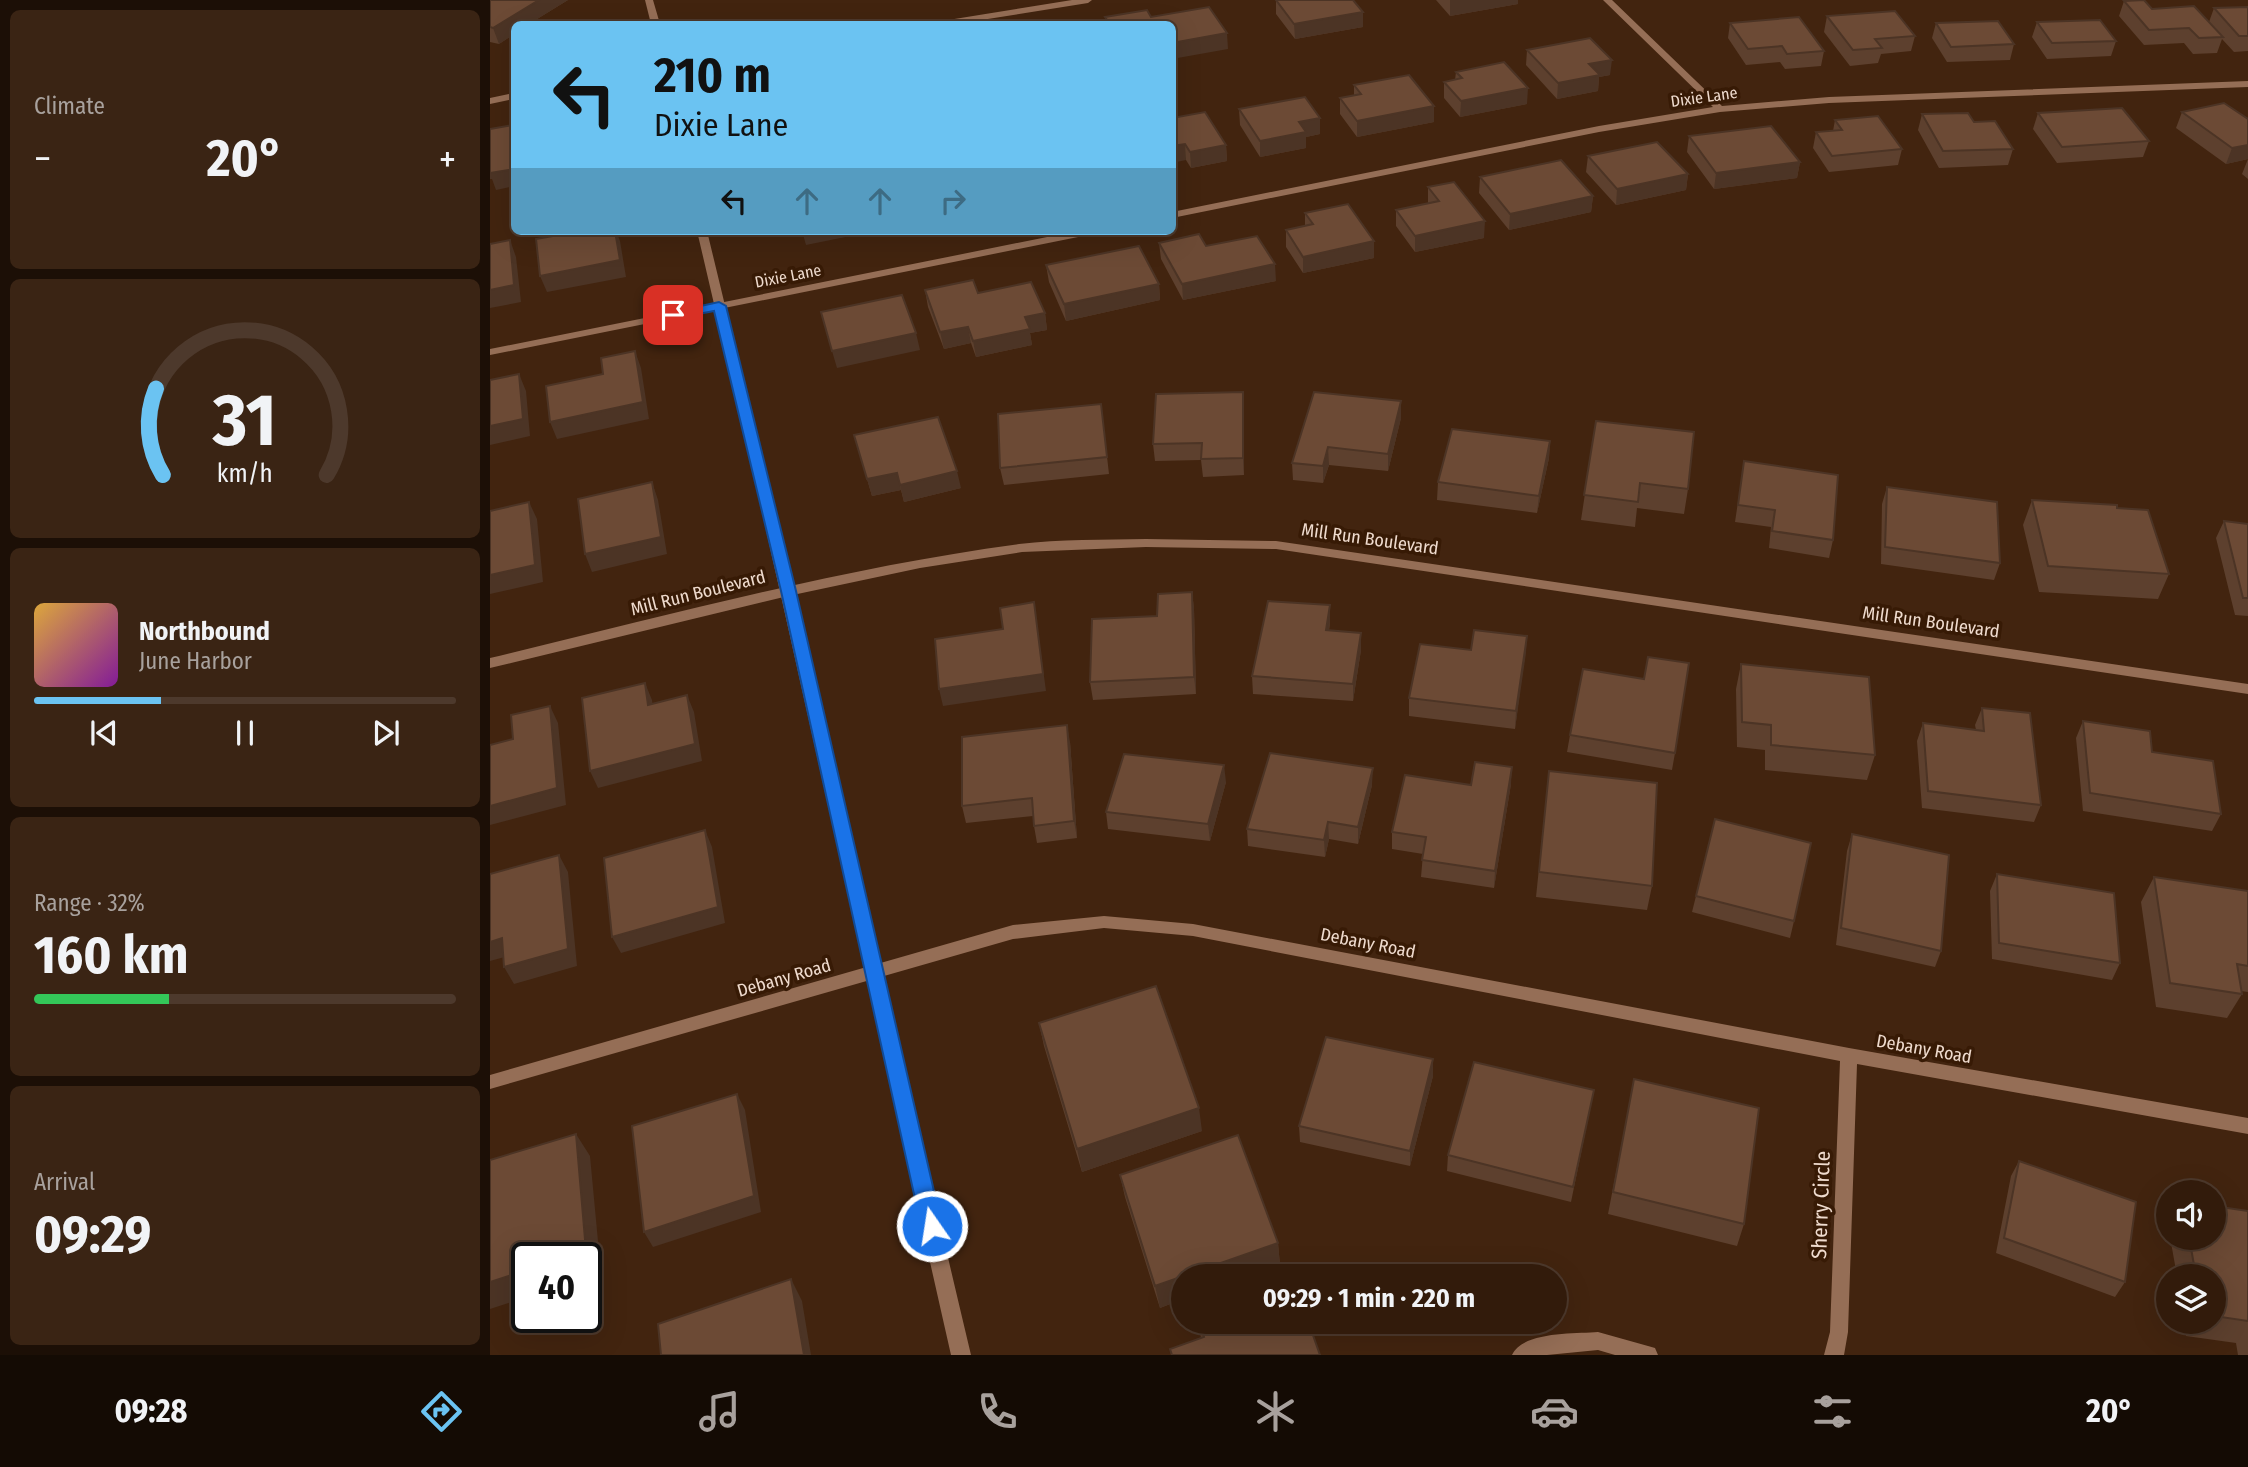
<!DOCTYPE html>
<meta charset="utf-8">
<style>
:root{--surface:#321b0b;--page:#3a2414;--text:#f1f3f6;--muted:#a8a19d;--line:#4d392c;--accent:#6bc3f2}
body{margin:0;font-family:"Fira Sans Condensed",sans-serif;background:var(--page);color:var(--text);height:100vh;display:flex;flex-direction:column;font-size:26px;white-space:nowrap}
*{box-sizing:border-box;margin:0}
p{font-size:23px;color:var(--muted)}
.icon{flex:none;width:38px;height:38px;fill:none;stroke:currentColor;stroke-width:2;stroke-linecap:round;stroke-linejoin:round}
.map{position:relative;flex:1;overflow:hidden}
.drawer{display:flex;flex-direction:column;gap:10px;padding:10px;background:#1c0f06;width:490px}
.drawer>*{flex:none}
.guide{position:absolute;left:21px;top:21px;width:665px;height:214px;border-radius:10px;box-shadow:0 7px 28px #0002,0 0 0 2px var(--line);background:#6bc3f2;color:#111;overflow:hidden}
.controls{position:absolute;left:1666px;top:1180px;display:grid;gap:14px}
.controls a{display:grid;place-items:center;width:70px;height:70px;border-radius:50%;background:var(--surface);box-shadow:0 7px 28px #0002,0 0 0 2px var(--line);font-size:35px}
.speed{position:absolute;left:21px;top:1242px;display:flex;gap:14px;font-size:35px;font-weight:700;text-align:center}
.speed>*{display:grid;place-content:center;width:91px;height:91px;border-radius:50%;background:var(--surface);box-shadow:0 7px 28px #0002,0 0 0 2px var(--line);line-height:1}
.speed .limit{border:4px solid #111;border-radius:10px;background:#fff;color:#111}
.pin{position:absolute;display:grid;place-items:center;width:60px;height:60px;color:#fff;margin:-30px;border-radius:14px;box-shadow:0 4px 10px #0006}
.me{position:absolute;width:77px;margin:-38px;rotate:347deg;stroke-linejoin:round;filter:drop-shadow(0 0 5px #0008)}
.turn{display:flex;align-items:center;gap:24px;height:147px;padding:0 28px;font-size:32px}
.turn .icon{width:91px;height:91px;stroke-width:2.5}
.turn b{display:block;font-size:49px;line-height:60px}
.lanes{display:flex;align-items:center;height:66px;padding:0 28px;background:#0003;justify-content:center;gap:35px;direction:ltr}
.lanes .off{opacity:.35}
.big{font-size:52px;font-weight:700;line-height:1.1}
.drawer .card{flex:1;display:flex;flex-direction:column;justify-content:center;gap:10px;min-width:0;padding:0 24px;border-radius:10px;background:var(--page)}
.drawer .dial{align-items:center;gap:0}
.dial svg{height:182px;overflow:visible;fill:none;stroke:var(--line);stroke-width:7;stroke-linecap:round;text-anchor:middle}
.dial text{fill:var(--text);stroke:none}
.song{display:flex;align-items:center;gap:21px}
.cover{width:84px;height:84px;border-radius:10px;background:linear-gradient(135deg,hsl(40 70% 55%),hsl(290 70% 35%))}
.played{height:7px;border-radius:4px;background:linear-gradient(90deg,var(--accent) 30%,var(--line) 30%)}
.keys{display:flex;justify-content:space-around;direction:ltr}
.heat{display:flex;justify-content:space-between;align-items:center;font-size:38px;direction:ltr}
.charge{height:10px;border-radius:5px;background:linear-gradient(90deg,#34c759 32%,var(--line) 0)}
.trip{position:absolute;left:681px;top:1264px;width:396px;height:70px;border-radius:35px;background:var(--surface);box-shadow:0 7px 28px #0002,0 0 0 2px var(--line);font-weight:700;line-height:70px;text-align:center}
.tabs{display:flex;height:112px;justify-content:space-around;align-items:center;background:#140b04;color:var(--muted)}
.tabs .icon{width:49px;height:49px}
.tabs .active{color:var(--accent)}
.tabs b{font-size:32px;color:var(--text)}
main{display:flex;flex:1;min-height:0}
.map>svg:first-child{display:block}
</style>
<main>
<section class="drawer">
<div class="card"><p>Climate</p>
<div class="heat"><a>−</a><b class="big">20°</b><a>+</a></div>
</div>
<div class="card dial"><svg viewBox="0 0 100 80">
<path d="M14 69A42 42 0 1 1 86 69"/>
<path d="M14 69A42 42 0 0 1 11 31" stroke="#6bc3f2"/>
<text x="50" y="56" font-size="32" font-weight="700">31</text>
<text x="50" y="72" font-size="11">km/h</text>
</svg></div>
<div class="card">
<div class="song"><i class="cover"></i><div><b>Northbound</b><p>June Harbor</p></div></div>
<div class="played"></div>
<div class="keys"><svg class="icon" aria-label="previous" viewBox="0 0 24 24"><path d="M18 5L8 12l10 7zM5 5v14"/></svg><svg class="icon" aria-label="pause" viewBox="0 0 24 24"><path d="M8 5v14M16 5v14"/></svg><svg class="icon" aria-label="next" viewBox="0 0 24 24"><path d="M6 5l10 7-10 7zM19 5v14"/></svg></div>
</div>
<div class="card"><p>Range · 32%</p><b class="big">160 km</b><div class="charge"></div></div>
<div class="card"><p>Arrival</p><b class="big">09:29</b></div>
</section>
<div class="map">
<svg width="1758" height="1355" viewBox="0 0 1758 1355">
<rect width="100%" height="100%" fill="#42240f"/>
<g fill="none" stroke-linecap="round" stroke-linejoin="round">
<!-- minor -->
<path fill="#956e56" fill-rule="evenodd" d="M582,0H602L598,3L466,24H447L452,21Z
M1113,0H1122L1232,106L1339,97L1758,81V87L1339,103L1230,112L1109,132L682,218V212L1109,126L1223,107Z
M24,93V99L0,104V98Z
M587,231H608L603,234L0,355V349Z
M656,539L786,541L1758,684V694L786,549L656,547L532,552L430,568L298,596L0,668V658C175,616 350,568 529,544C570,539 614,540 656,539Z
M614,916L703,924L1359,1048L1758,1118V1134L1367,1064L1358,1332L1354,1355H1334L1340,1332L1350,1061L703,936L614,928L523,939L0,1089V1075L523,925Z
M1108,1332L1158,1346L1165,1348L1168,1355H1125L1108,1350L1057,1355H1022C1033,1331 1085,1334 1108,1332Z"/>
<!-- tertiary -->
<path fill="#956e56" fill-rule="evenodd" d="M155,0H163L170,24H161Z
M207,231H217C308,605 392,980 481,1355H461C376,980 295,605 207,231Z"/>
</g>
<!-- wall -->
<path fill="#5d402e" d="M0,0H78L39,24H24V34L9,44L0,42Z
M786,0L873,27L805,39L786,14Z
M946,0H1028V4L960,16Z
M1634,1L1719,22L1724,8L1758,7V51L1744,52L1732,39L1727,53L1703,54L1694,43L1654,45L1629,16Z
M1337,16L1425,36L1421,51L1391,54L1388,63L1360,66L1334,32Z
M1547,22L1626,41L1621,56L1557,59L1542,37Z
M1240,23L1334,51L1331,66L1295,69L1290,62L1256,65L1238,38Z
M1446,23L1524,44L1520,60L1457,62L1442,38Z
M1037,50L1120,75L1109,77L1108,91L1067,99L1036,65Z
M966,72L1037,104L970,117L954,98V82L965,80Z
M864,85L944,122L867,137L850,114V98L864,96Z
M749,109L830,134L816,137V148L770,157L750,125Z
M1692,112L1758,119V179L1752,174L1758,159L1736,164L1686,128Z
M1548,113L1659,141L1653,157L1567,163L1543,129Z
M1432,114L1484,122L1523,149L1518,165L1449,168L1428,130Z
M682,118L736,145L737,161L701,168L696,160Z
M1345,120L1412,149L1408,165L1339,172L1323,148L1326,132L1343,131Z
M1199,136L1310,162L1307,178L1224,189L1197,152Z
M1098,156L1198,174L1196,190L1126,205L1096,172Z
M990,177L1103,196L1101,212L1019,230L989,193Z
M938,187L994,238L925,252L906,226V210L938,203Z
M815,213L884,258L813,273L796,247V230L815,226Z
M669,243L786,281L693,300L671,259Z
M556,265L669,284L670,300L576,321L559,282Z
M435,290L488,293L555,313L557,330L540,333L542,345L486,357L481,343L454,349L438,307Z
M753,392L754,475L713,477L711,460L665,461L663,444Z
M611,404L619,474L514,485L510,468Z
M911,418L898,471L839,465L833,483L803,480L802,463Z
M1106,421L1198,489L1194,514L1147,508L1145,527L1091,520Z
M364,435L471,488L414,502L411,490L382,496Z
M1060,441L1059,458L1047,513L947,500L948,482Z
M1254,461L1343,540L1339,558L1279,548L1281,527L1245,522Z
M1397,487L1510,563L1504,580L1391,564L1392,504Z
M1542,500L1627,508L1679,574L1668,599L1549,592L1533,525Z
M1734,521L1758,524V616L1745,615L1726,538Z
M702,592L704,609L706,694L603,700L600,682L667,616Z
M840,605V622L839,631L871,650L863,701L763,694L762,676Z
M1037,636L1025,729L919,716V698L981,650Z
M1251,664L1385,755L1377,780L1275,770V750L1247,747L1246,689Z
M1154,679L1185,753L1182,770L1077,752L1080,735Z
M1492,708L1551,805L1544,822L1432,808L1427,741L1433,723L1486,730L1485,725Z
M1593,721L1662,752L1731,814L1722,831L1593,811L1586,738Z
M580,742L587,838L547,843L544,826L543,816L476,823L472,806Z
M1059,771L1162,886L1157,910L1046,897Z
M736,782L720,841L618,829L616,812Z
M1021,784L1004,888L931,877L933,854L902,849V832L981,785Z
M882,785L868,844L839,839L835,857L758,846L757,829Z
M1362,834L1451,951L1445,967L1346,945L1357,851Z
M1507,874L1630,963L1622,980L1502,959L1500,891Z
M1664,877L1758,891V992L1751,991L1752,994L1737,1018L1666,1007L1651,902Z
M1206,896L1304,921L1300,938L1202,912Z
M549,1023L712,1131L592,1172L554,1046Z
M943,1059V1076L920,1166L810,1142L809,1126Z
M1144,1079L1254,1224L1247,1246L1118,1214Z
M1104,1090L1081,1202L957,1171L958,1155Z
M1529,1161L1635,1282L1625,1297L1506,1253L1521,1176Z
M630,1175L788,1243L790,1265L759,1276H693V1299L670,1308L635,1197Z
M1758,1211V1355H1748L1746,1343L1696,1336L1694,1321H1724V1276H1687L1680,1237H1724Z
M708,1321H818L830,1355H681L680,1349L711,1338Z"/>
<!-- shaded-wall -->
<path fill="#4c3425" d="M49,0H78L39,24H24V34L9,44L3,28Z
M960,0H1028V4L960,16Z
M873,12V27L805,39L804,24Z
M737,33L738,49L682,59V43Z
M1122,60L1120,75L1109,77L1108,91L1067,99L1068,83L1099,64Z
M1038,88L1037,104L970,117L971,101Z
M944,106V122L867,137V121Z
M830,118V134L816,137V148L770,157V141L809,122Z
M695,144L696,160L682,163V146Z
M736,145L737,161L701,168L700,152Z
M1758,145V159L1736,164L1742,148Z
M1310,162L1307,178L1224,189L1226,173Z
M0,166L24,169V186L6,190L2,179H0Z
M1198,174L1196,190L1126,205L1127,189Z
M1103,196L1101,212L1019,230L1020,214Z
M995,221L994,238L925,252V236Z
M125,231H126L130,241L136,277L57,292L50,276Z
M312,231H385L316,245Z
M20,240L26,257L31,302L0,308V290Z
M884,241V258L813,273V257Z
M785,264L786,281L693,300L692,284Z
M669,284L670,300L576,321L574,304Z
M555,313L557,330L540,333L542,345L486,357L483,341L535,317Z
M478,327L481,343L454,349L450,332Z
M426,333L430,350L347,368L342,351Z
M145,351L151,368L159,419L67,439L60,422Z
M29,374L36,391L40,436L0,445V426Z
M753,392L754,409V475L753,458Z
M911,401V418L898,471V454Z
M1060,441L1059,458L1047,513L1049,496Z
M838,447L839,465L833,483V466Z
M467,471L471,488L414,502L410,485Z
M407,473L411,490L382,496L377,479Z
M162,482L168,500L177,554L102,572L95,554Z
M39,502L47,519L53,582L0,594V575Z
M702,592L704,609L706,694L704,677Z
M544,602L556,691L453,706L449,689Z
M840,605V622L836,648V630Z
M871,633V650L863,701V684Z
M1037,636L1036,653L1025,729L1026,711Z
M155,683L162,700L165,722L158,705Z
M197,695L204,712L212,761L108,788L100,771Z
M60,706L68,723L76,805L0,825V806Z
M577,725L580,742L587,838L584,821Z
M734,765L736,782L720,841L718,824Z
M1022,767L1021,784L1004,888L1005,871Z
M883,768L882,785L868,844V827Z
M838,822L839,839L835,857L834,840Z
M215,830L222,847L235,923L131,953L122,937Z
M69,855L78,872L87,966L24,984L14,967Z
M12,938L22,955L0,961V942Z
M943,1059V1076L920,1166V1151Z
M247,1094L255,1110L271,1212L163,1247L154,1232Z
M709,1108L712,1131L592,1172L587,1149Z
M86,1134L100,1156L111,1273L96,1277V1258H73Z
M788,1243L790,1265L759,1276H695Z
M37,1270V1297L0,1309V1282Z
M693,1276V1299L670,1308L665,1286Z
M301,1279L312,1301L321,1355H314Z"/>
<!-- building -->
<path fill="#6c4a35" stroke="#4c3425" stroke-width="2" d="M0,0H49L3,28L0,27Z
M786,0H863L873,12L804,24Z
M1654,0L1662,9L1704,6L1733,37L1709,38L1699,28L1659,30L1634,1Z
M719,7L737,33L682,43V24H620L615,17L657,10L661,17Z
M1758,7V36H1749L1724,8Z
M1405,11L1425,36L1385,39L1392,48L1363,50L1337,16Z
M1309,17L1334,51L1297,54L1292,46L1258,49L1240,23Z
M1610,20L1626,41L1562,43L1547,22Z
M1508,21L1524,44L1461,47L1446,23Z
M1100,38L1122,60L1099,64L1110,75L1068,83L1037,50Z
M1014,62L1038,88L971,101L954,82L972,78L966,72Z
M919,75L944,106L867,121L850,98L871,94L864,85Z
M815,97L830,118L809,122L816,132L770,141L749,109Z
M1734,103L1758,119V145L1742,148L1692,112Z
M1632,108L1659,141L1572,147L1548,113Z
M715,112L736,145L700,152L695,144L682,146V118Z
M1478,113L1484,122L1505,121L1523,149L1453,151L1432,114Z
M1388,116L1412,149L1342,156L1326,132L1352,130L1345,120Z
M23,125L24,135V169L0,173V129Z
M1281,126L1310,162L1226,173L1199,136Z
M1167,142L1198,174L1127,189L1098,156Z
M1071,160L1103,196L1020,214L990,177Z
M964,182L995,221L925,236L906,210L949,201L938,187Z
M858,204L884,241L813,257L796,230L823,224L815,213Z
M91,231H125L130,260L50,276L46,239Z
M709,234L716,246L767,236L785,264L692,284L669,243Z
M20,240L24,285L0,290V244Z
M649,246L669,284L574,304L556,265Z
M483,280L488,293L541,282L555,313L535,317L540,329L483,341L478,327L450,332L435,290Z
M412,295L426,333L342,351L331,312Z
M145,351L153,402L60,422L56,386L113,374L111,358Z
M29,374L33,419L0,426V380Z
M753,392V458L711,459L712,443L663,444L666,394Z
M824,392L911,401L898,454L838,447L833,466L802,463Z
M611,404L617,457L510,468L508,414Z
M448,417L467,471L410,485L407,473L377,479L364,435Z
M1106,421L1204,432L1198,489L1150,483L1148,502L1094,495Z
M962,429L1060,441L1049,496L948,482Z
M1254,461L1348,475L1343,540L1282,531L1285,510L1248,505Z
M162,482L171,537L95,554L88,499Z
M1397,487L1507,502L1510,563L1395,547Z
M1542,500L1627,505V508L1658,510L1679,574L1558,566Z
M39,502L45,565L0,575V511Z
M1734,521L1758,524V598H1753Z
M702,592L704,677L600,682L602,619L667,616L668,594Z
M778,601L840,605L836,630L871,633L863,684L762,676Z
M544,602L553,674L449,689L445,639L513,629L510,608Z
M984,630L1037,636L1026,711L919,698L930,644L981,650Z
M1158,657L1199,663L1185,753L1080,735L1093,669L1154,679Z
M1251,664L1379,677L1385,755L1281,745V725L1252,722Z
M155,683L158,705L197,695L205,744L100,771L92,698Z
M60,706L67,788L0,806V745L23,739L21,715Z
M1492,708L1540,713L1551,805L1438,791L1433,723L1494,731Z
M1593,721L1660,731L1662,752L1723,761L1731,814L1600,793Z
M577,725L584,821L544,826L542,798L472,806V737Z
M780,753L883,768L868,827L838,822L834,840L757,829Z
M634,754L734,765L718,824L616,812Z
M985,762L1022,767L1005,871L932,860L936,837L902,832L915,775L981,785Z
M1059,771L1167,783L1162,886L1049,872Z
M1225,819L1321,843L1304,921L1206,896Z
M215,830L228,907L122,937L114,858Z
M1362,834L1459,855L1451,951L1351,928Z
M69,855L78,949L14,967L12,938L0,942V874Z
M1507,874L1624,893L1630,963L1509,943Z
M1664,877L1758,891V966L1747,964L1752,994L1680,983Z
M666,986L709,1108L587,1149L549,1023Z
M836,1037L943,1059L920,1151L809,1126Z
M984,1062L1104,1090L1083,1187L958,1155Z
M1144,1079L1269,1108L1254,1224L1123,1192Z
M247,1094L264,1196L154,1232L142,1126Z
M86,1134L96,1251L73,1258H37V1270L0,1282V1160Z
M748,1135L788,1243L665,1286L630,1175Z
M1529,1161L1646,1202L1635,1282L1514,1238Z
M1724,1206L1758,1211V1321L1724,1316V1276H1706L1699,1237H1724Z
M301,1279L314,1355H171L168,1324Z
M709,1321H818L830,1355H682L680,1349L714,1337Z"/>
<!-- route -->
<path fill="#1a73e8" stroke="#114b97" stroke-width="2" d="M229,302L236,306L306,591L452,1226L449,1233L442,1236L434,1233L431,1226L291,591L224,311L183,319L176,315L178,313Z"/>
<g text-anchor="middle" dominant-baseline="central" stroke-width="7" stroke-linejoin="round" paint-order="stroke">
<!-- far-street labels -->
<g font-size="16" fill="#efdbce" stroke="#371a05">
<text transform="translate(1214 97) rotate(-8)">Dixie Lane</text>
<text transform="translate(298 276) rotate(-11)">Dixie Lane</text>
</g>
<!-- street labels -->
<g font-size="18" fill="#efdbce" stroke="#371a05">
<text transform="translate(880 539) rotate(8)">Mill Run Boulevard</text>
<text transform="translate(208 593) rotate(-14)">Mill Run Boulevard</text>
<text transform="translate(1441 622) rotate(8)">Mill Run Boulevard</text>
<text transform="translate(878 943) rotate(11)">Debany Road</text>
<text transform="translate(294 978) rotate(-16)">Debany Road</text>
<text transform="translate(1434 1049) rotate(10)">Debany Road</text>
</g>
<!-- near-street labels -->
<g font-size="21" fill="#efdbce" stroke="#371a05">
<text transform="translate(1331 1205) rotate(-88)">Sherry Circle</text>
</g>
</g>
</svg>
<div class="controls">
<a><svg class="icon" aria-label="sound" viewBox="0 0 24 24"><path d="M4 9h4l5-4v14l-5-4H4zM17 9q2 3 0 6"/></svg></a>
<a><svg class="icon" aria-label="layers" viewBox="0 0 24 24"><path d="M12 4l9 5-9 5-9-5zM3 14l9 5 9-5"/></svg></a>
</div>
<div class="speed"><div class="limit">40</div></div>
<div class="pin" style="left:183px;top:315px;background:#d93025"><svg class="icon" aria-label="arrive" viewBox="0 0 24 24"><path d="M6 21V4h12l-3 4 3 4H6"/></svg></div>
<svg class="me" style="left:442px;top:1226px" viewBox="-20 -20 40 40"><circle r="17" fill="#1a73e8" stroke="#fff" stroke-width="3"/><path d="M0-11L8 9 0 5-8 9z" fill="#fff"/></svg>
<div class="trip">09:29 · 1 min · 220 m</div>
<div class="guide">
<div class="turn"><svg class="icon" aria-label="left" viewBox="0 0 24 24"><path d="M17 20v-9H6M10 6l-5 5 5 5"/></svg><div><b>210 m</b>Dixie Lane</div></div>
<div class="lanes"><svg class="icon" aria-label="left" viewBox="0 0 24 24"><path d="M17 20v-9H6M10 6l-5 5 5 5"/></svg><svg class="icon off" aria-label="ahead" viewBox="0 0 24 24"><path d="M12 20V5M6 11l6-6 6 6"/></svg><svg class="icon off" aria-label="ahead" viewBox="0 0 24 24"><path d="M12 20V5M6 11l6-6 6 6"/></svg><svg class="icon off" aria-label="right" viewBox="0 0 24 24"><path d="M7 20v-9h11M14 6l5 5-5 5"/></svg></div>
</div>
</div>
</main>
<nav class="tabs">
<b>09:28</b>
<svg class="icon active" aria-label="directions" viewBox="0 0 24 24"><path d="M12 3l9 9-9 9-9-9zM9 14v-3h6M13 9l2 2-2 2"/></svg>
<svg class="icon" aria-label="music" viewBox="0 0 24 24"><path d="M9 18V5l10-2v13"/><circle cx="6" cy="18" r="3"/><circle cx="16" cy="16" r="3"/></svg>
<svg class="icon" aria-label="phone" viewBox="0 0 24 24"><path d="M5 4h4l2 5-3 2q2 4 5 5l2-3 5 2v4C11 20 4 13 5 4z"/></svg>
<svg class="icon" aria-label="climate" viewBox="0 0 24 24"><path d="M12 3v18M4 7l16 10M4 17L20 7"/></svg>
<svg class="icon" aria-label="car" viewBox="0 0 24 24"><path d="M5 17H2v-5l4-1 3-4h7l3 4 3 1v5h-3M9 17h6M6 11h13"/><circle cx="7" cy="17" r="2"/><circle cx="17" cy="17" r="2"/></svg>
<svg class="icon" aria-label="filters" viewBox="0 0 24 24"><path d="M4 7h16M4 17h16"/><circle cx="9" cy="7" r="2"/><circle cx="15" cy="17" r="2"/></svg>
<b>20°</b>
</nav>
